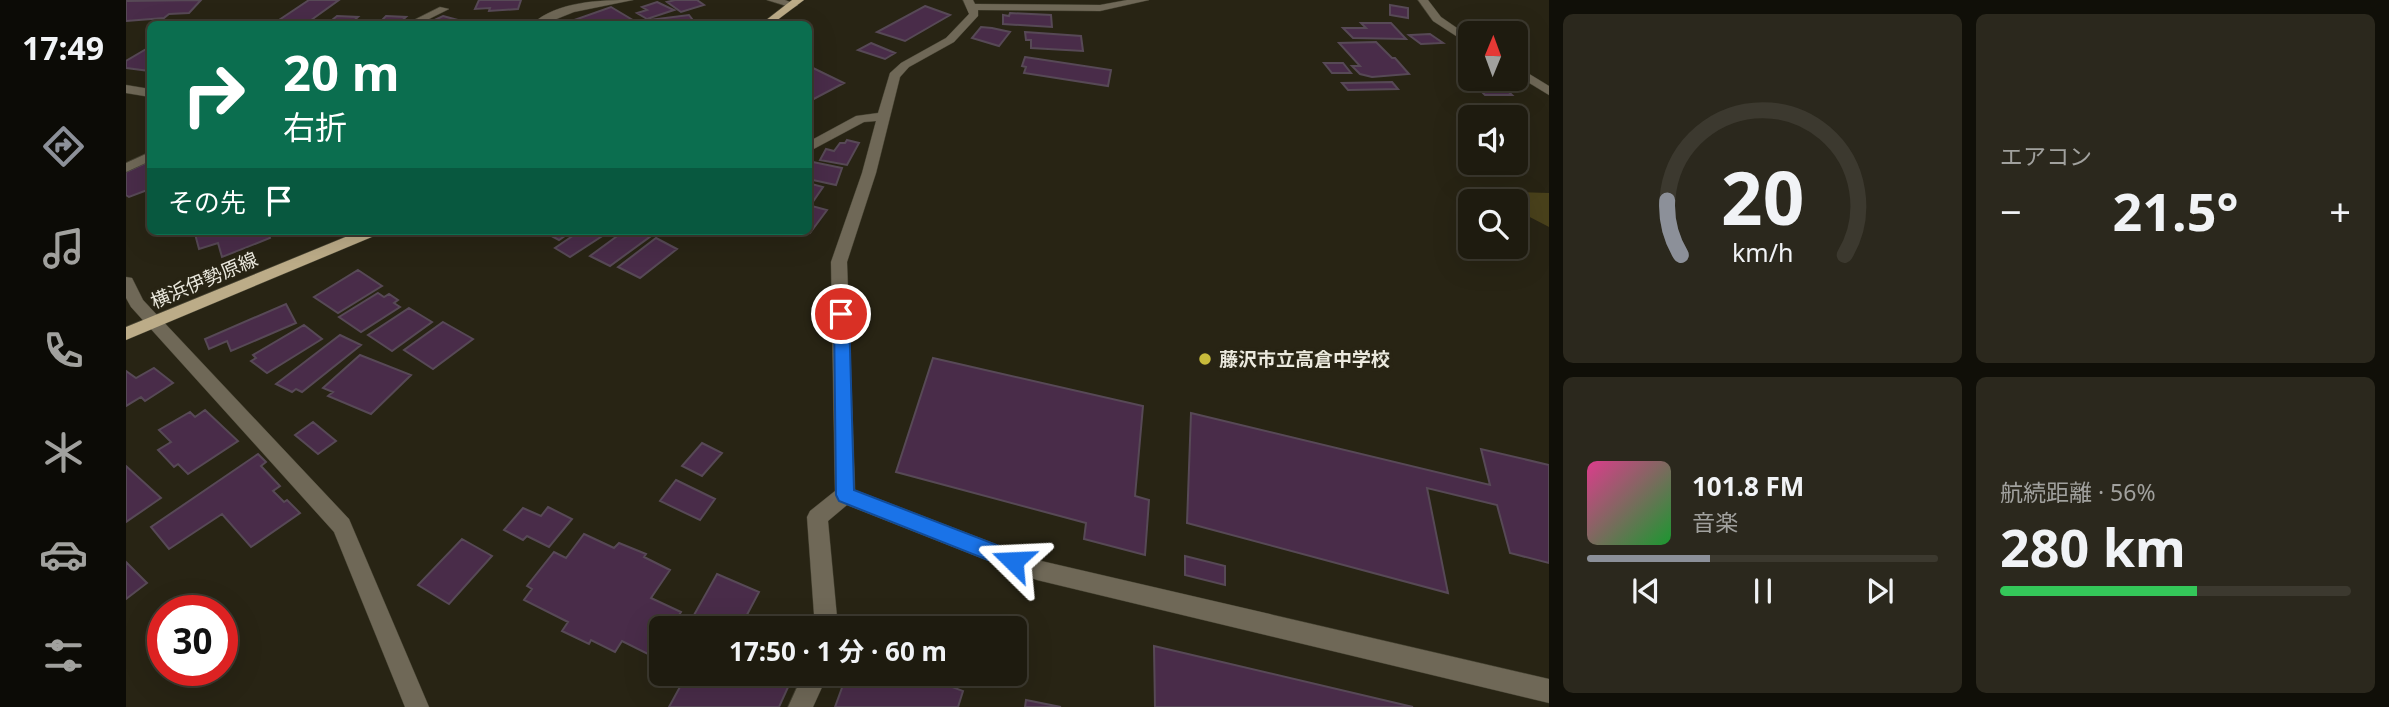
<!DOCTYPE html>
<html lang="ja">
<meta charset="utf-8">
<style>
:root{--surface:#1e1b0f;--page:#2b281d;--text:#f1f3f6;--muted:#a1a19e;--line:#3c392f;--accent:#8c9099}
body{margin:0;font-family:"Noto Sans","Noto Sans JP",sans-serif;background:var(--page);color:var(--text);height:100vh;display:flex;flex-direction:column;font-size:26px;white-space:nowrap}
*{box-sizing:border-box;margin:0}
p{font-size:23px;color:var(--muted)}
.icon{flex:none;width:38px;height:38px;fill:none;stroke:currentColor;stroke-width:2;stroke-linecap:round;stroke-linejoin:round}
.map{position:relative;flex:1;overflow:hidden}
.details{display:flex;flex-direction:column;gap:14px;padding:14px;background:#100f08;width:840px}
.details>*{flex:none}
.hud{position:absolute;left:21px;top:21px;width:665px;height:214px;border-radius:10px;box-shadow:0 7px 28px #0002,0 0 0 2px var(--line);background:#0b6e4f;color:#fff;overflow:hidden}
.needle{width:46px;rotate:1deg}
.fabs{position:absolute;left:1332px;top:21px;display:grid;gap:14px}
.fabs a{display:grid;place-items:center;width:70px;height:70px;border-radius:10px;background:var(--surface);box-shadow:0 7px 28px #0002,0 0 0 2px var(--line);font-size:35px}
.speed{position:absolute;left:21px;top:595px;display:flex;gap:14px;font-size:35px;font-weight:700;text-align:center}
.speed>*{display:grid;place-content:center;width:91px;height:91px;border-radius:50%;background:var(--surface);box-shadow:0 7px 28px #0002,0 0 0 2px var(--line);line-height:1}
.speed .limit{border:10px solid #d22;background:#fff;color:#111}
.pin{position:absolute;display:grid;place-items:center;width:60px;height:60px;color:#fff;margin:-30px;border:4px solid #fff;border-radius:50%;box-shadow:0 2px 7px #0007}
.me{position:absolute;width:77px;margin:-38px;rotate:291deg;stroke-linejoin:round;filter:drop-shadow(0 0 5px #0008)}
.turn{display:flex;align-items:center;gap:24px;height:147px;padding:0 21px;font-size:32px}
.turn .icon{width:91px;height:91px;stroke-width:2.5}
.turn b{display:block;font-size:49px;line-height:60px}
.then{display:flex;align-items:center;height:66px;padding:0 21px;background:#0003;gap:14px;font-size:26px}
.big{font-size:52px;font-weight:700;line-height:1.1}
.details .tile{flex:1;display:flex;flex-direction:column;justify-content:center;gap:10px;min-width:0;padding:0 24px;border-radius:10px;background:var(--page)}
.details .dial{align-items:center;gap:0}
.dial svg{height:182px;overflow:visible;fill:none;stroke:var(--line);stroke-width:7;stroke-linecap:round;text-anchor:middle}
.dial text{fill:var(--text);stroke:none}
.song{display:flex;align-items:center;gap:21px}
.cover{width:84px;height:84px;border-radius:10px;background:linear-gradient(135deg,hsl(330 70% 55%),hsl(130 70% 35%))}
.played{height:7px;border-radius:4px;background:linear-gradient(90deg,var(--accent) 35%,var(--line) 35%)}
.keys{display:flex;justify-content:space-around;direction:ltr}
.heat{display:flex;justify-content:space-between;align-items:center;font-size:38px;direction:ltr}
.charge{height:10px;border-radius:5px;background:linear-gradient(90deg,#34c759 56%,var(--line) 0)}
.details .tiles{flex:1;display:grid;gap:14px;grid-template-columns:repeat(2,1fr)}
.trip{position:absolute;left:523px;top:616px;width:378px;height:70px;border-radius:10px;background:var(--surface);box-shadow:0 7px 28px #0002,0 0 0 2px var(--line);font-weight:700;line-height:70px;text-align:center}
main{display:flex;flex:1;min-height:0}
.dock{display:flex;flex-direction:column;width:126px;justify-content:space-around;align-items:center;background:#0c0b06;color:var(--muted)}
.dock .icon{width:49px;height:49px}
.dock .selected{color:var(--accent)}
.dock b{font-size:32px;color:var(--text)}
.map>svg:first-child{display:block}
</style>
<main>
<nav class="dock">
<b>17:49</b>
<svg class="icon selected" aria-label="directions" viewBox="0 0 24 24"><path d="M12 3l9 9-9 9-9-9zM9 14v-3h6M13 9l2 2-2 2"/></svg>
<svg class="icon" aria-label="music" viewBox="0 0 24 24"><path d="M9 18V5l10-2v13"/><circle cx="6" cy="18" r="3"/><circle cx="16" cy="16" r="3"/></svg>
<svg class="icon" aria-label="phone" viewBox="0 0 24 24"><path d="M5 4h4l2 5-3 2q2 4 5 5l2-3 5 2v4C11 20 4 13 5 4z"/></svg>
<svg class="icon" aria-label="climate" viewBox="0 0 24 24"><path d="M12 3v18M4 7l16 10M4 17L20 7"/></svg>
<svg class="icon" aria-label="car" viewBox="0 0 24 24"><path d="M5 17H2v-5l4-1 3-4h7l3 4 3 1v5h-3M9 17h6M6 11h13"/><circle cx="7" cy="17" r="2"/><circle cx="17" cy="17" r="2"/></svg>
<svg class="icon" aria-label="filters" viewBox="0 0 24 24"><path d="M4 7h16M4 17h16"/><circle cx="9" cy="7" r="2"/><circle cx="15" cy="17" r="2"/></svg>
</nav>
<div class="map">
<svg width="1423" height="707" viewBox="0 0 1423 707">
<rect width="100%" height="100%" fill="#282414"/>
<!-- green -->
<path fill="#49411b" d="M1393,192L1423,193V227L1390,210V201H1386Z"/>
<!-- building -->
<path fill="#492c49" stroke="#574956" stroke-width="2" d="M75,0L63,13L43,14L38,18L0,21V1Z
M183,0H213L181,23L153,20Z
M353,0H395L392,9L363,11L364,8L349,9Z
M549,0H571L578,5L555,12L541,2Z
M531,2L548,10L521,19L511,13L521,10L516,7Z
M1264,5L1282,8V18L1264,15Z
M799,6L824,15L779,41L751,32Z
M485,7L505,19L490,24H437Z
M884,13L925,15L926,27L877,24V15L883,16Z
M563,15L570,24H526L523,20Z
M211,16L232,17L224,24H201Z
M260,16L280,17L272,24L253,23Z
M317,16L343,23L300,24Z
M1235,23H1265L1280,39L1227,38L1217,28H1240Z
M855,27L866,28L884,32L873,46L846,38Z
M899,32L955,36L957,51L905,48V40H900Z
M1304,34L1317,43L1295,44L1283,35Z
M1250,42L1266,58H1269L1283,74L1246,77L1234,74L1226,66H1234L1213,43Z
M745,43L769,53L759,59L732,50Z
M22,48H24V71L0,68V61Z
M899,57L985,70L982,86L898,73L900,67L896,66Z
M1198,63H1217L1225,73H1206Z
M687,68L718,83L682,102V70Z
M1340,76L1369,79L1386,95H1359Z
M1266,82L1272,89L1222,90L1216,83Z
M721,140L733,143L721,165L694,160L700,149L708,151L714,143H719Z
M24,161V189L3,197L0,195V172Z
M682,161L716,168L710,185L682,179Z
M682,183L697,187L686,203L682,202Z
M682,205L701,210L684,233L675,231H682Z
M78,231H142L144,238L96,257L92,243L73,249L69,234Z
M420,231H446L433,240L418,232Z
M454,231H484L444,257L429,248Z
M498,231H516L525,236L484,266L464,256Z
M1390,237L1399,241L1389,253L1375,247H1390Z
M530,238L551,249L514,278L492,267Z
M232,270L256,286L212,313L188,297Z
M252,293L258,297L263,294L272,300L268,303L274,307L235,332L213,317Z
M160,304L170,323L105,351L101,341L83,349L79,339Z
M283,308L306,322L266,351L242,335Z
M317,322L347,339L307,369L278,350Z
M178,325L196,339L141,373L125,361L130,358L127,355Z
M214,335L235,345L176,392L170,389L166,392L150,384Z
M234,355L285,375L245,414L202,396L207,392L197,388Z
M807,358L1017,406L1009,496L1023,500L1019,555L958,539L960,523L770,472Z
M28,368L47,383L19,401L15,397L0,406V371L10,378Z
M79,410L112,441L62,474L52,464L48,467L32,450L45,442L33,430L64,412L69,417Z
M1065,413L1364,485L1355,449L1423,465V563L1384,553L1371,505L1301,488L1322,593L1061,523Z
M187,422L210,441L192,454L169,435Z
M576,443L596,453L576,476L556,466Z
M132,454L140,462L135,466L154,486L147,491L158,502L161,500L174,513L125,547L96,514L43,549L25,527Z
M0,466L35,498L0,522Z
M550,480L589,499L574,520L534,501Z
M422,507L446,519L423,547L401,536L397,540L378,530L397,508L415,516Z
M458,534L488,548L493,543L520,554L518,557L544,570L525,598L555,612L545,628H536V645L528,657L496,641L489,652L465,640L463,644L436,631L442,622L398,600L406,589L401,586L428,552L440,558Z
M336,539L366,556L323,604L292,585Z
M1059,556L1099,566V585L1059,575Z
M0,562L21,583L0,599Z
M591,574L633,592L614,628H597L568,615Z
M1028,646L1287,707H1029Z
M561,674H668L653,707H543Z
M721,674H821L818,684L837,691L832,707H709Z
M900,700L935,707H899Z"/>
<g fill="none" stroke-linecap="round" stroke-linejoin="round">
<!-- minor casing -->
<g stroke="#434030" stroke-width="1">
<path id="minor" d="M507,0L448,12L418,24H406C432,1 474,0 507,0Z
M641,0H659L672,5L667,8Z
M837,0H847L849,4L974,5L1001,0H1023L974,11L852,10V16L828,42L783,67L774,77L750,173L721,262L729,490L911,560L1423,679V703L911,580L721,505L702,521L712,628H689L681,517L684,511L709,491L705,262L736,173L750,121L738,122L682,152V142L730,116L752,113L764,73L775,63L820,38L843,14Z
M1292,0H1302L1315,17L1344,37V45L1307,21Z
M314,7L323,9L293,24H280Z
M1390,66L1423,86V95L1390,75Z
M0,85L24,89V97L0,93Z
M24,152V161L0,172V163Z
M0,277L6,278L17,300L223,519L303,707H279L208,532L5,307L0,298Z
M677,674H702L687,707H662Z"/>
</g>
<!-- major casing -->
<g stroke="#434030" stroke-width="1">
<path id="major" d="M666,0H678L646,24H635Z
M234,231H256L253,234L0,340V327Z"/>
</g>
<!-- minor -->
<use href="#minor" fill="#6f6857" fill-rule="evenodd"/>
<!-- major -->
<use href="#major" fill="#bcac88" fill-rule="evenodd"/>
</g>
<!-- route -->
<path fill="#1a73e8" stroke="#114b97" stroke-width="2" d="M715,309L723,314L728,490L894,554L897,561L894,567L887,570L713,501L710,495L708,314Z"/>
<!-- markers -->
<circle fill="#c8bb3b" stroke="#282414" stroke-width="2.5" cx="1079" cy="359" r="7"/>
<g text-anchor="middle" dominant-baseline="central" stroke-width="7" stroke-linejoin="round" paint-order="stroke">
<!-- street labels -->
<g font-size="19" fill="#ebe9de" stroke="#282414">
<text transform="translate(78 280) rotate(-23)">横浜伊勢原線</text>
</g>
<!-- poi labels -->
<g font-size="19" font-weight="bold" fill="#ebe9de" stroke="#282414" text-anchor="start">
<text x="1093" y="359">藤沢市立高倉中学校</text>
</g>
</g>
</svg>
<div class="fabs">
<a><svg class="needle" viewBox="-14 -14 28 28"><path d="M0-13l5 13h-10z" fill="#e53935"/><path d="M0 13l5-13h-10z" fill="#a1a19e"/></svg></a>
<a><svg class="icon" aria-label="sound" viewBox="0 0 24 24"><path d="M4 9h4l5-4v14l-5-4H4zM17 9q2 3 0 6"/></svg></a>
<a><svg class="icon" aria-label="search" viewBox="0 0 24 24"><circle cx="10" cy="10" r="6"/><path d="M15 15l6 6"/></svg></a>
</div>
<div class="speed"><div class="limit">30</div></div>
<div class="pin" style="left:715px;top:314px;background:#d93025"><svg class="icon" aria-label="arrive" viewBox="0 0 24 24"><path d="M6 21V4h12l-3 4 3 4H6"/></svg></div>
<svg class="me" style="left:887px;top:561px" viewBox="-20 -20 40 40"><path d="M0-17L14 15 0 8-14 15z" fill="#1a73e8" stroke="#fff" stroke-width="4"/></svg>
<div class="trip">17:50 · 1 分 · 60 m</div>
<div class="hud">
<div class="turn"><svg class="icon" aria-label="right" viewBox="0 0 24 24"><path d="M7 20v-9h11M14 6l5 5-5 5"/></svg><div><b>20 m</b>右折</div></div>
<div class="then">その先<svg class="icon" aria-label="arrive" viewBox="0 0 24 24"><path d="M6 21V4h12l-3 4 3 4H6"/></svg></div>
</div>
</div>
<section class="details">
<div class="tiles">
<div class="tile dial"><svg viewBox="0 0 100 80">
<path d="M14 69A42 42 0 1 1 86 69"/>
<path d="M14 69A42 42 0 0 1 8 45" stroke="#8c9099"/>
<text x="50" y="56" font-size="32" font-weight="700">20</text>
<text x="50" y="72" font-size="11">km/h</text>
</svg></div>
<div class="tile"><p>エアコン</p>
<div class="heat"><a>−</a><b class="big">21.5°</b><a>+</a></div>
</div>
<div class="tile">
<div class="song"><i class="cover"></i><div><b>101.8 FM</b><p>音楽</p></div></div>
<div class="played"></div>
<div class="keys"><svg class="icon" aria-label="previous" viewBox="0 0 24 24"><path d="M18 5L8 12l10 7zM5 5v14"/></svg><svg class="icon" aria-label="pause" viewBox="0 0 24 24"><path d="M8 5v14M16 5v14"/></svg><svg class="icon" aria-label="next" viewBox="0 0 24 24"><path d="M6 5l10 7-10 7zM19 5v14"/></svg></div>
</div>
<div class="tile"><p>航続距離 · 56%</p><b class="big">280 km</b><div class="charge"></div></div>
</div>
</section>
</main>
